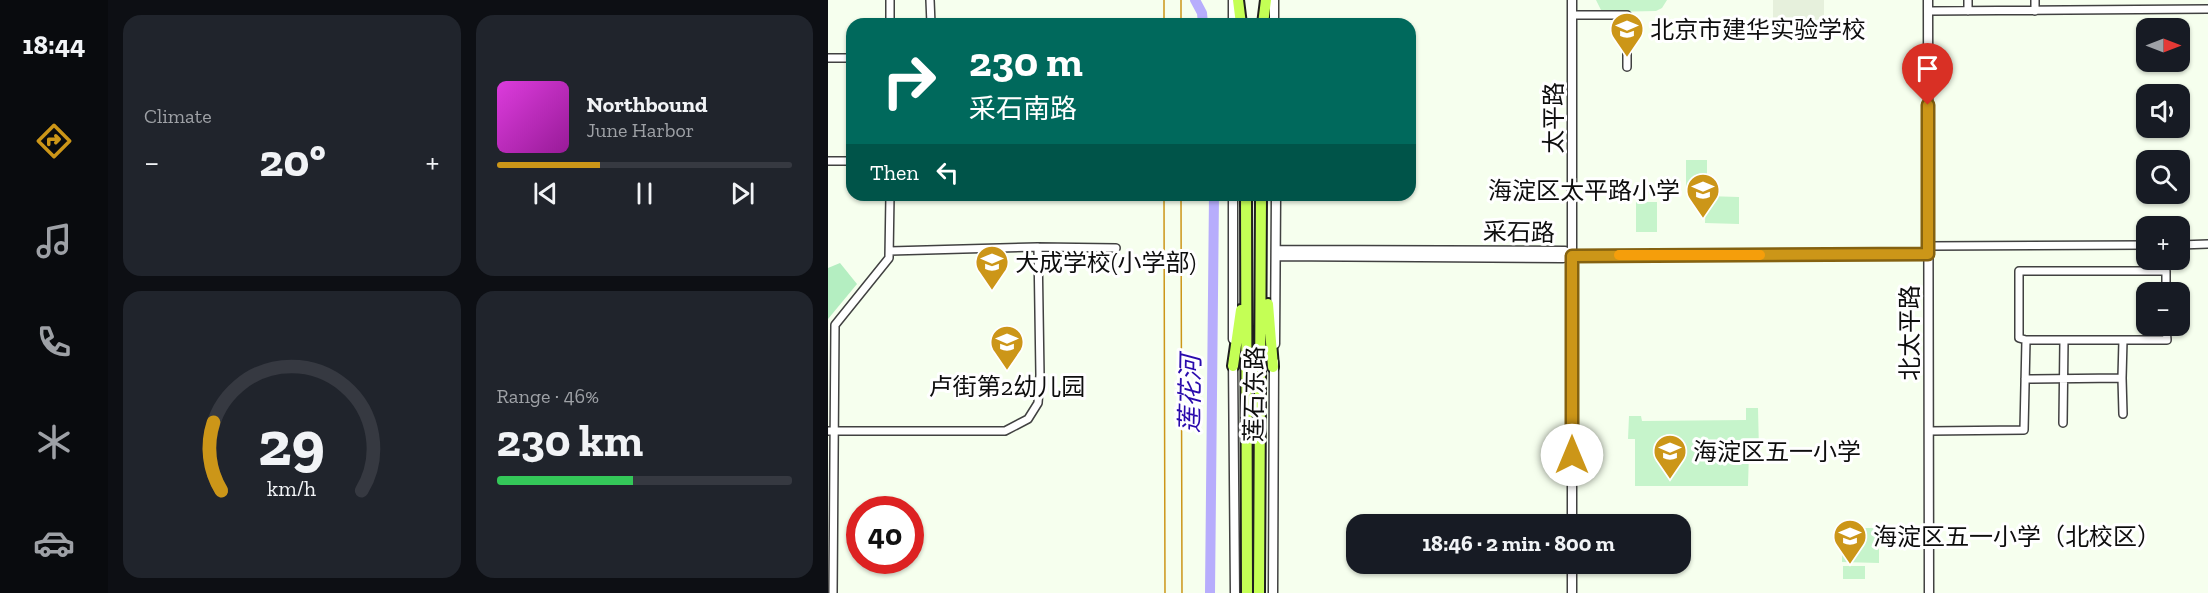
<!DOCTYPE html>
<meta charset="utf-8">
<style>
:root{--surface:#171b24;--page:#20242c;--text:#f1f3f6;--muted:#9ea1a6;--line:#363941;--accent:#cc9618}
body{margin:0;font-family:"Zilla Slab","Noto Sans SC",serif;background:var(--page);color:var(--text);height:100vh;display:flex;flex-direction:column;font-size:22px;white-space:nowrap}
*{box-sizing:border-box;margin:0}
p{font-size:20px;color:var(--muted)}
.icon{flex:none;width:33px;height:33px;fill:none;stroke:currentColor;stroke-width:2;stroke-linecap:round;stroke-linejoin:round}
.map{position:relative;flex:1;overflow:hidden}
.details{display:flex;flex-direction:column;gap:15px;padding:15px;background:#0d0f14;width:720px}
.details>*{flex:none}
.guide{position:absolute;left:18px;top:18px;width:570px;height:183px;border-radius:18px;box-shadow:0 2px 4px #0004;background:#00695c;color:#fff;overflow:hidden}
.needle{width:39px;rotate:90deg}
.fabs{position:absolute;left:1308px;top:18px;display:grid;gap:12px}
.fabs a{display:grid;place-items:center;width:54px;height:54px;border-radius:12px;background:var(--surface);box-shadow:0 2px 4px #0004;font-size:30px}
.speed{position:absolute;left:18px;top:496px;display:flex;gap:12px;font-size:30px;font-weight:700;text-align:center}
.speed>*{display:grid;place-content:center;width:78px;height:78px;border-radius:50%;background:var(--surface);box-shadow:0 2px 4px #0004;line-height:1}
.speed .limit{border:9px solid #d22;background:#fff;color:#111}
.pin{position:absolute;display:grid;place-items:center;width:51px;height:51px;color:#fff;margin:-62px -26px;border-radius:50% 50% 50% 0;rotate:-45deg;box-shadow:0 0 6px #0007}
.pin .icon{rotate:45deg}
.me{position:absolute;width:66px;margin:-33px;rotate:0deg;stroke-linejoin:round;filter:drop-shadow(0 0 4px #0008)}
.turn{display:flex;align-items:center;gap:21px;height:126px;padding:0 24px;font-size:27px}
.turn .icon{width:78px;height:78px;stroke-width:2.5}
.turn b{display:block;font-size:42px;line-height:51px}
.then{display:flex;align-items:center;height:57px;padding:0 24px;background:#0003;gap:12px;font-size:22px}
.big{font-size:45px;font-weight:700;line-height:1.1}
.details .widget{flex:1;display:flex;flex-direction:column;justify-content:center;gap:9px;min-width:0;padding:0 21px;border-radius:18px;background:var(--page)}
.details .dial{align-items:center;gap:0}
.dial svg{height:156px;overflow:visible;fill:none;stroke:var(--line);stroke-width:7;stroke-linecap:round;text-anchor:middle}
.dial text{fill:var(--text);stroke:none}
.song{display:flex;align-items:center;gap:18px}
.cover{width:72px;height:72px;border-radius:9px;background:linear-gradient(135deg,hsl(300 70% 55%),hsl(300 70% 35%))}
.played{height:6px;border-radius:3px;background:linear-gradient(90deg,var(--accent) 35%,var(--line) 35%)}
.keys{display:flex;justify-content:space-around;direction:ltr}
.heat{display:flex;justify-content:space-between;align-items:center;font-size:33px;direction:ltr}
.charge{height:9px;border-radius:4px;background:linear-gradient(90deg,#34c759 46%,var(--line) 0)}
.details .tiles{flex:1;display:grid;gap:15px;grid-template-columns:repeat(2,1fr)}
.trip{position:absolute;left:518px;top:514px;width:345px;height:60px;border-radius:18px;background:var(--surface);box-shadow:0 2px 4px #0004;font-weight:700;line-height:60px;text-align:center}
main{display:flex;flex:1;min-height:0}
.menu{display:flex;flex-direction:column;width:108px;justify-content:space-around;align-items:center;background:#090b0e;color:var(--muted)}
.menu .icon{width:42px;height:42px}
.menu .active{color:var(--accent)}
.menu b{font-size:27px;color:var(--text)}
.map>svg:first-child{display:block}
</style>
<main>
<nav class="menu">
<b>18:44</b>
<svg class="icon active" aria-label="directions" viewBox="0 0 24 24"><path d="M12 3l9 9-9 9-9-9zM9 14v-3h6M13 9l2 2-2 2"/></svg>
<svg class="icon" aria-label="music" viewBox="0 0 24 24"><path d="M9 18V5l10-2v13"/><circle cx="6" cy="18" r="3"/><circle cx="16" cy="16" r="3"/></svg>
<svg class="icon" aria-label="phone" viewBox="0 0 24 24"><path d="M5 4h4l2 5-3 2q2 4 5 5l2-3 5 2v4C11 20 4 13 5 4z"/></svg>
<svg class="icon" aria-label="climate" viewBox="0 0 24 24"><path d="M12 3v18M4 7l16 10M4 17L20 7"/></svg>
<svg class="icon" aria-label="car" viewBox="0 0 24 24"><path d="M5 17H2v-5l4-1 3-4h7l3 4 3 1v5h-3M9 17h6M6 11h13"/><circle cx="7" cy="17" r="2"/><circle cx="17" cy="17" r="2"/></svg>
</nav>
<section class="details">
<div class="tiles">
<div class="widget"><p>Climate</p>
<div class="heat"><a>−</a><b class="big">20°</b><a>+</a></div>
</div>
<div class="widget">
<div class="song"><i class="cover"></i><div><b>Northbound</b><p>June Harbor</p></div></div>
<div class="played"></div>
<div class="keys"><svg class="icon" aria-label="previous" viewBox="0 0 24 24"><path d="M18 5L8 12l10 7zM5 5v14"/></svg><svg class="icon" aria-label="pause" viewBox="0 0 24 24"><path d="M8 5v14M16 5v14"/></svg><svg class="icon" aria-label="next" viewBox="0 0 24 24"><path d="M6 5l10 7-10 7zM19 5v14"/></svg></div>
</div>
<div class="widget dial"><svg viewBox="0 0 100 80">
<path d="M14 69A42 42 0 1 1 86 69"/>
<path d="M14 69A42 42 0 0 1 10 34" stroke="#cc9618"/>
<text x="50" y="56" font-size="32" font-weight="700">29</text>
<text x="50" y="72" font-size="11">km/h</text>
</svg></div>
<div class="widget"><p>Range · 46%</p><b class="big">230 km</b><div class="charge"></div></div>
</div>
</section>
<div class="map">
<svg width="1380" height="593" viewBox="0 0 1380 593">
<rect width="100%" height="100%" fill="#f6ffee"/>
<!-- green -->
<path fill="#b4eec1" d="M12,263L29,284L0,319V268Z"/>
<!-- pitch -->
<path fill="#c6f4cb" d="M768,0H839L834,8L828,11L779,12L773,10Z
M141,21L222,22V24H141Z
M858,160H879V190H858Z
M878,196L911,197V224L877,223Z
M808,202H829V232H808Z
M918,408H930L931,451H921L920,486H807V439H800L801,416H813L814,421L918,420Z
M1014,528H1051V563L1014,562Z
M1015,566H1037V579H1015Z"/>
<!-- plaza -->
<path fill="#e6f0dc" d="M945,0H996V20H945Z"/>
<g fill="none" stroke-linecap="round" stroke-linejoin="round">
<!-- river -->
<path stroke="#b7adfc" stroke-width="10" d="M367,0L374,13L375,24
M382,593L386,195"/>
<!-- minor casing -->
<g stroke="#414141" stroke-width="10">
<path id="minor" d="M102,0L103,24
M1140,0V11
M1207,0V11
M1100,11L1380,9
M745,15H799V67
M62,24V0
M0,58H24
M0,161H24
M1352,245L1380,244
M1100,246L1318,245
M62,251L210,247L288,248
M1338,292V271H1191V338L1198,340H1339L1338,326
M1294,378L1295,414
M1197,379L1294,378L1295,340
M1235,423L1236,340
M0,431H177L200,419L210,403L212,375L210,247
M1101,431L1196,430L1198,340
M5,593L7,325L61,258L62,195"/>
</g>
<!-- tertiary casing -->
<g stroke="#414141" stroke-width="11">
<path id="tertiary" d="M446,0V24
M1100,0L1101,593
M405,24V0
M448,250L737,251L744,256
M448,256L735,258L744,256L1100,254
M405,339V195
M447,344L448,195
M405,360L407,593
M744,525V0
M445,593L446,362
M744,593V564"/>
</g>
<!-- trunk casing -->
<g stroke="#1f1f1f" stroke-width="14">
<path id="trunk" d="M410,0L413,24
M435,24L438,0
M418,195L419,593
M440,304L445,367
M405,366L413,310
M431,593L433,195"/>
</g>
<!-- minor -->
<use href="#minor" stroke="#fff" stroke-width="7"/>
<!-- tertiary -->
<use href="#tertiary" stroke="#fff" stroke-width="8"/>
<!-- trunk -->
<use href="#trunk" stroke="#c4ff55" stroke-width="10"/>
<!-- rail -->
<path stroke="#cc9618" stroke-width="1.5" d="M336,0V24
M353,0V24
M336,195L337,593
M353,195L354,593"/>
</g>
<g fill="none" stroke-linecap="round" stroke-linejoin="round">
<!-- route casing -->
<g stroke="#856210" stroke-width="15">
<path id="route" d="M744,455V256L1100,254V105"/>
</g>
<!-- route -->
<use href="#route" stroke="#cc9618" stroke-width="10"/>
<!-- slow -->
<path stroke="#f59e0b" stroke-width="10" d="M791,255H932"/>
</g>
<!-- icons -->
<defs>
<g id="school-pin" transform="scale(1.725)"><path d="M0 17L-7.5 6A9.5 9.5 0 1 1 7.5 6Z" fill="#cc9618" stroke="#fff"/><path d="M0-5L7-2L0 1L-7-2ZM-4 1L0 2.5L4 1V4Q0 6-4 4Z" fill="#fff"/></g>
</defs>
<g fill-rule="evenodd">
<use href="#school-pin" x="799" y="29"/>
<use href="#school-pin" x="875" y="190"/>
<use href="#school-pin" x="164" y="262"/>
<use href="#school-pin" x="179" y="342"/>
<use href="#school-pin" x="842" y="451"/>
<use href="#school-pin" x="1022" y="536"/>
</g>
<g text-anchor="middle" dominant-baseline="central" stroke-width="6" stroke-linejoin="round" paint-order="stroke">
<!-- poi labels -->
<g font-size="24" fill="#0e0e0e" stroke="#fff" text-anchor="start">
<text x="822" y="29">北京市建华实验学校</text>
<text x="852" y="190" text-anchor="end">海淀区太平路小学</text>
<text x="187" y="262">大成学校(小学部)</text>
<text x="179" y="386" text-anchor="middle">卢街第2幼儿园</text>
<text x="865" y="451">海淀区五一小学</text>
<text x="1045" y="536">海淀区五一小学（北校区）</text>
</g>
<!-- street labels -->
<g font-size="24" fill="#0e0e0e" stroke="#fff">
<text transform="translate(725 118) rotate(-90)">太平路</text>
<text transform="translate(691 232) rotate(1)">采石路</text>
<text transform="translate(1081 333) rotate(-90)">北太平路</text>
<text transform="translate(426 394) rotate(-89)">莲石东路</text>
</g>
<!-- water labels -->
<g font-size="26" font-style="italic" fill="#290aac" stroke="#fff">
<text transform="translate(362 394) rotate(-89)">莲花河</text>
</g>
</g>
</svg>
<div class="fabs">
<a><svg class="needle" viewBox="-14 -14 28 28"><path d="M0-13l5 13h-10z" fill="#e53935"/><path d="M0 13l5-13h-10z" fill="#9ea1a6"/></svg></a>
<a><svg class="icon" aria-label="sound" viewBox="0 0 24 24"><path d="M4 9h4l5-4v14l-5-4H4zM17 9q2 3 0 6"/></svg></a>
<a><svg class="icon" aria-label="search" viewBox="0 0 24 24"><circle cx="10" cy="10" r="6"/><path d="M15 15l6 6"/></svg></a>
<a>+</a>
<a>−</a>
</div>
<div class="speed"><div class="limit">40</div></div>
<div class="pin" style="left:1100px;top:105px;background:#d93025"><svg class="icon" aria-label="arrive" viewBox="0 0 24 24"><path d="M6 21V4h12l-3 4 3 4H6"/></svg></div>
<svg class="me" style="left:744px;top:455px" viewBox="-20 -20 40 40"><circle r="19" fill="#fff"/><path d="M0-13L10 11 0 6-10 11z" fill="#cc9618"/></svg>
<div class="trip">18:46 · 2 min · 800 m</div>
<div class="guide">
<div class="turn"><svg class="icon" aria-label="right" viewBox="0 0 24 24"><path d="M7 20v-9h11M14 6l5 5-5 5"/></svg><div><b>230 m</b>采石南路</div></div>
<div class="then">Then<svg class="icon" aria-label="left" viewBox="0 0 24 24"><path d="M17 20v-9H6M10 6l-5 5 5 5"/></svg></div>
</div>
</div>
</main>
